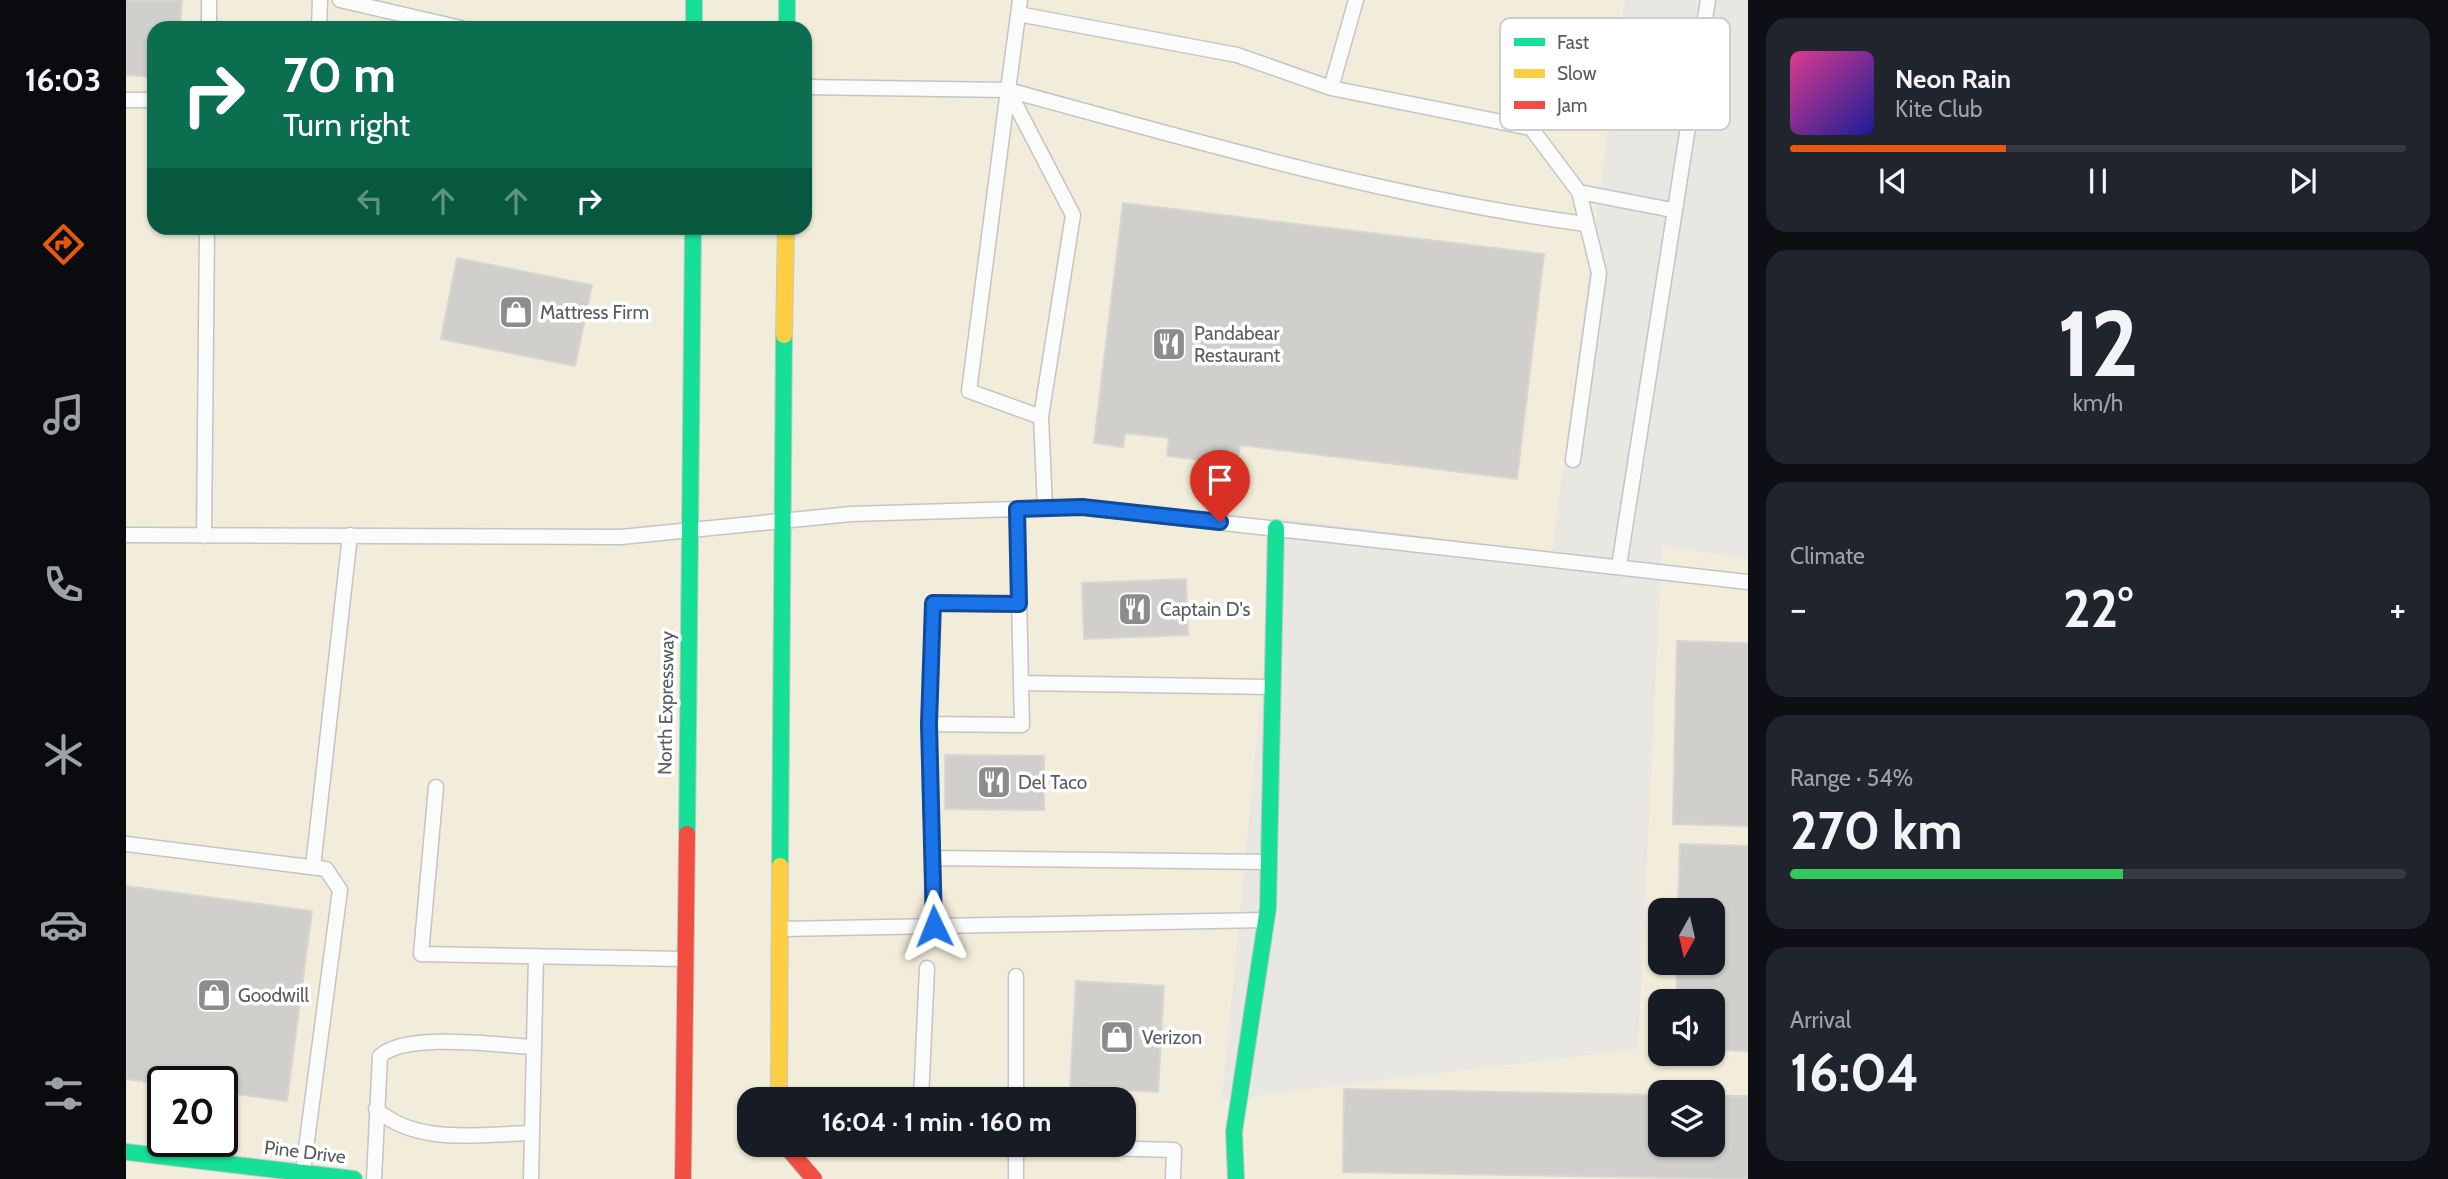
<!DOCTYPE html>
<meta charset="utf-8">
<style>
:root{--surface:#171b24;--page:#20242c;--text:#f1f3f6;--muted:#9ea1a6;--line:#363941;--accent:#ea580c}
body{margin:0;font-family:Cabin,sans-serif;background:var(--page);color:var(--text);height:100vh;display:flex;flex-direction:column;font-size:26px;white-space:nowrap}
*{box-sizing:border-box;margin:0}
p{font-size:23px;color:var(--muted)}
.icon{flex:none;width:38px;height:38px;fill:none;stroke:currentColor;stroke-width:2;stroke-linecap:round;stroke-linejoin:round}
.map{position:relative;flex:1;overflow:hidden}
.drawer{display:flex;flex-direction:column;gap:18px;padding:18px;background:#0d0f14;width:700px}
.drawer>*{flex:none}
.top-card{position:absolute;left:21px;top:21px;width:665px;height:214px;border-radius:21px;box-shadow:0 2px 5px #0004;background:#0b6e4f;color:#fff;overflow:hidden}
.needle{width:46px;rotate:188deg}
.tools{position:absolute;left:1522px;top:898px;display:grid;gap:14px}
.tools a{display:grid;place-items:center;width:77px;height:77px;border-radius:14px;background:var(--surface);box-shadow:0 2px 5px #0004;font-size:35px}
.speed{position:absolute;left:21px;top:1066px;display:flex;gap:14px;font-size:35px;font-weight:700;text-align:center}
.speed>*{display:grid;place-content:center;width:91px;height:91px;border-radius:50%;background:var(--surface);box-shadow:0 2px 5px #0004;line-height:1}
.speed .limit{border:4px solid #111;border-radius:10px;background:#fff;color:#111}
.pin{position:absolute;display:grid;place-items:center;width:60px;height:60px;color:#fff;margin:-72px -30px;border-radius:50% 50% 50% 0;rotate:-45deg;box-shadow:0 0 7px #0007}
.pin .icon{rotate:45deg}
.me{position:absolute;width:77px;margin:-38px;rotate:358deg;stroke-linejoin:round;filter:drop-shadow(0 0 5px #0008)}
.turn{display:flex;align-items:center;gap:24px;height:147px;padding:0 21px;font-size:32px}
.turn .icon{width:91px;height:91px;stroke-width:2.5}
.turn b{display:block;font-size:49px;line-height:60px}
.lanes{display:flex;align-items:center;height:66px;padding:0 21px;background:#0003;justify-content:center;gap:35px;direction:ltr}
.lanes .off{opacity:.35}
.big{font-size:52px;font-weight:700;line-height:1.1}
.drawer .widget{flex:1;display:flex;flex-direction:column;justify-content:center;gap:10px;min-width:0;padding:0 24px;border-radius:21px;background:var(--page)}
.drawer .dial{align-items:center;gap:0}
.dial b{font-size:91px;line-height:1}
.song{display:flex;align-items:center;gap:21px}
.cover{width:84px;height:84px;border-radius:10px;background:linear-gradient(135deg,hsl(330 70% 55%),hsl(240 70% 35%))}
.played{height:7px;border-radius:4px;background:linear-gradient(90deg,var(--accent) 35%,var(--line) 35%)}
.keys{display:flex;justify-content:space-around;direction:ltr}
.heat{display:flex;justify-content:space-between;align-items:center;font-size:38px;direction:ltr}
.charge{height:10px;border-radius:5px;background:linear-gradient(90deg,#34c759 54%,var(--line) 0)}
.trip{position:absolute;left:611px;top:1087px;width:399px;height:70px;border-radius:21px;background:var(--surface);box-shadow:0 2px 5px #0004;font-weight:700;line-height:70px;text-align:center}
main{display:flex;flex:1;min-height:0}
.tab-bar{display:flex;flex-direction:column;width:126px;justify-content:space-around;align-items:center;background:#090b0e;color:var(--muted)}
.tab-bar .icon{width:49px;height:49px}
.tab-bar .active{color:var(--accent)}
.tab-bar b{font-size:32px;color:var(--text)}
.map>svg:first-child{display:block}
</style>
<main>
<nav class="tab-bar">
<b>16:03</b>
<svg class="icon active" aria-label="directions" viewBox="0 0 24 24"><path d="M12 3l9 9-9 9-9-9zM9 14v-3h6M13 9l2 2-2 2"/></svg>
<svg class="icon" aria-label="music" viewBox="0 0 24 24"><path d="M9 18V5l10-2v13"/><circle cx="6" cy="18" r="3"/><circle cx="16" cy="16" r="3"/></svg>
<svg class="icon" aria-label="phone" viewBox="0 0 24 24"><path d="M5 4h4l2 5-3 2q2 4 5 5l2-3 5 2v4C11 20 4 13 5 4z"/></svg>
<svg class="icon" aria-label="climate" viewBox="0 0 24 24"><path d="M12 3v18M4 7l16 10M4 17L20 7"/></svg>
<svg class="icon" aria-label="car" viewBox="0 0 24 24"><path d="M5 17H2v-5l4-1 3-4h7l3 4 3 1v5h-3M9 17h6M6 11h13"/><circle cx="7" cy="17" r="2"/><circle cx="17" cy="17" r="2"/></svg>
<svg class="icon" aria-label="filters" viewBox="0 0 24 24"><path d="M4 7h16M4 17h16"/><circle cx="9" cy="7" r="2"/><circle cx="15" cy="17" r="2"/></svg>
</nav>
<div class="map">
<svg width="1622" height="1179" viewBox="0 0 1622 1179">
<rect width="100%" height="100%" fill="#e8e7e2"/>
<!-- commercial -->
<path fill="#f2edda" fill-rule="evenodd" d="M0,0H1499L1426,552L1152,518L1096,1100L1512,1049L1536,546L1622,559V1179H0ZM28,28H679V228H28ZM1535,910H1587V962H1535ZM1535,1001H1587V1054H1535ZM37,1082H96V1141H37ZM1535,1092H1587V1144H1535ZM623,1099H998V1144H623Z"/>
<!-- building -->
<path fill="#d0cfcc" stroke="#d7d6d2" stroke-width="2" d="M0,0H56L54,28H28V77L0,75Z
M997,203L1418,254L1391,479L1114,445L1111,465L1041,456L1043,438L999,433L997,447L968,443Z
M331,258L466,285L449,366L315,339Z
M1060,579L1062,635L958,639L956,583Z
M1551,641L1622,643V826L1547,824Z
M819,755L918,756V810L819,809Z
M1554,844L1622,846V1051L1587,1050V1001H1550L1551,962H1587V910H1552Z
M0,886L186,911L161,1101L96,1092V1082H37V1084L0,1079Z
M950,981L1038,986L1032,1092L944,1087Z
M1218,1089L1535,1095V1144H1587V1096H1622V1179L1217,1172Z"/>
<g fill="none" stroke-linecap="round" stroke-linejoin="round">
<!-- lane casing -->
<g stroke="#c4c4c3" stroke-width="17">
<path id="lane" d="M214,0L335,28
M1230,0L1205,88L1405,128L1453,192L1546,210
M892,14L1111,55L1205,88
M83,28V0
M193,28L194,0
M679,87L882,90L894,0
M882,90C1073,142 1263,198 1460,224
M882,90L947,215L915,417L919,508
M882,90L843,391L915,417
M0,100H28
M1447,460L1473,273L1453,192
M891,509L895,683L1145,687
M0,535L495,537L725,514L956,507L1622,582
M78,536L81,228
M1493,566L1582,0
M803,724L807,603L893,604
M310,787L295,954L557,959
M0,844L200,869L214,890L177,1171
M806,858L1142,862
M187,867L224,535
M808,926L803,724L896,725L895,683
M655,929L1139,920
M795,1099L801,968
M890,1099V976
M250,1109C291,1146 355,1134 406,1133
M842,1144L1048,1150L1047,1179
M248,1179L254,1056C281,1032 371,1045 408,1047
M405,1179L410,956
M890,1179V1144"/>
</g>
<!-- fast casing -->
<g stroke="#c5c6c5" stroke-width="18">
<path id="fast" d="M568,0V28
M661,0V28
M561,834L567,228
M654,866L658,335
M0,1152L228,1179
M1110,1179L1108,1132L1142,908L1150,528"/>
</g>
<!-- slow casing -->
<g stroke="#c5c6c5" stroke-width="18">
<path id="slow" d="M658,335L660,228
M653,1099L654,866"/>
</g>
<!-- jam casing -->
<g stroke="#c5c6c5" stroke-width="18">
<path id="jam" d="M658,1144L688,1179
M557,1179L561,834"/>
</g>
<!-- lane -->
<use href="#lane" stroke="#fcfbfb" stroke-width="14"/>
<!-- fast -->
<use href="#fast" stroke="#16e098" stroke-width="16"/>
<!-- slow -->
<use href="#slow" stroke="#ffcf43" stroke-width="16"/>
<!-- jam -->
<use href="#jam" stroke="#f24e42" stroke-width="16"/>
</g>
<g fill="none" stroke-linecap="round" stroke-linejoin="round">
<!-- route casing -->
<g stroke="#114b97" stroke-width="18">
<path id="route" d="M808,926L803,724L807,603L893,604L891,509L956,507L1094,522"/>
</g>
<!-- route -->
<use href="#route" stroke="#1a73e8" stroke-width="12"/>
</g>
<!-- icons -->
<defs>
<g id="shop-square" transform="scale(1.75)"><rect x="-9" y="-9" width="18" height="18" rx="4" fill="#8a8c8e" stroke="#fff"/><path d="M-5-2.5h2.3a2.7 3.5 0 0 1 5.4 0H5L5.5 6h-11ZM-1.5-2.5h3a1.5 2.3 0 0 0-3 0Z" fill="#fff"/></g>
<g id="restaurant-square" transform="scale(1.75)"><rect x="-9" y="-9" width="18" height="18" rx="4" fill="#8a8c8e" stroke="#fff"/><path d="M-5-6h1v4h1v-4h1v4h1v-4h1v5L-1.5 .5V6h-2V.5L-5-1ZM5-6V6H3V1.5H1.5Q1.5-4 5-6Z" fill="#fff"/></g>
</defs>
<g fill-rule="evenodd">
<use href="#shop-square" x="390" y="312"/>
<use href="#restaurant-square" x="1043" y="344"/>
<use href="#restaurant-square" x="1009" y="609"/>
<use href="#restaurant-square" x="868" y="782"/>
<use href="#shop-square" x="88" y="995"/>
<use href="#shop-square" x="991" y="1037"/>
</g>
<g text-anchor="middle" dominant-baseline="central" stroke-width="7" stroke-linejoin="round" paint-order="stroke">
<!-- poi labels -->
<g font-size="19" fill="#585b60" stroke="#fff" text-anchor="start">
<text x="414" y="312">Mattress Firm</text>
<text x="1068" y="333">Pandabear<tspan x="1068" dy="22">Restaurant</tspan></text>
<text x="1034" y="609">Captain D's</text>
<text x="892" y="782">Del Taco</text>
<text x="112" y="995">Goodwill</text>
<text x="1016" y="1037">Verizon</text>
</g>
<!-- street labels -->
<g font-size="19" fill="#585b60" stroke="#fff">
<text transform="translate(540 703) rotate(-89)">North Expressway</text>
<text transform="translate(179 1152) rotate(7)">Pine Drive</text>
</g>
</g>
<!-- legend -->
<rect x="1374" y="18" width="230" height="112" rx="10" fill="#fff" stroke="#cdcecf" stroke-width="2"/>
<rect x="1388" y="38" width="31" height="8" fill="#16e098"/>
<rect x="1388" y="69" width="31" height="9" fill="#ffcf43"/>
<rect x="1388" y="101" width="31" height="8" fill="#f24e42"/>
<g font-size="19" fill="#585b60">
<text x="1431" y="49">Fast</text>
<text x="1431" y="80">Slow</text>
<text x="1431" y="112">Jam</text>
</g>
</svg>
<div class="tools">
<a><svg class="needle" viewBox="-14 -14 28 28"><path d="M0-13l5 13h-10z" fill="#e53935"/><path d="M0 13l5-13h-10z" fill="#9ea1a6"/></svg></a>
<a><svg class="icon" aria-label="sound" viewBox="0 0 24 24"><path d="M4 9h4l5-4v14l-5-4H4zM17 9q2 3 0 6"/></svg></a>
<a><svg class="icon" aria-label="layers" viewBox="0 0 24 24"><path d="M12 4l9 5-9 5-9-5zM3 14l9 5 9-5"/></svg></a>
</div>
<div class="speed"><div class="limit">20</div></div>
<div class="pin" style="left:1094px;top:522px;background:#d93025"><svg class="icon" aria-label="arrive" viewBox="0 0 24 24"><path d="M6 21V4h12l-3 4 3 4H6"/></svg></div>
<svg class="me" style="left:808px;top:926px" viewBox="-20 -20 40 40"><path d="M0-17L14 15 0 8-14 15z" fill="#1a73e8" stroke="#fff" stroke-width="4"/></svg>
<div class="trip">16:04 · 1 min · 160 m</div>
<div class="top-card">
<div class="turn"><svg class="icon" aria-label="right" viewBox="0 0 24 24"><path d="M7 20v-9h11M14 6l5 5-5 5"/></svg><div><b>70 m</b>Turn right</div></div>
<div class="lanes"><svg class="icon off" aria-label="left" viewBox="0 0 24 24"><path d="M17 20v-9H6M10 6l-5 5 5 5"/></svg><svg class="icon off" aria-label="ahead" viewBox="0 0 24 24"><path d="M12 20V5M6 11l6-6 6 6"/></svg><svg class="icon off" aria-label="ahead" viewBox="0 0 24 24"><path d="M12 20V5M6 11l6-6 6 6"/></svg><svg class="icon" aria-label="right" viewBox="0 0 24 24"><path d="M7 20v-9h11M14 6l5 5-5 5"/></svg></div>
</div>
</div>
<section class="drawer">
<div class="widget">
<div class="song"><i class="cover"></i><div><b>Neon Rain</b><p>Kite Club</p></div></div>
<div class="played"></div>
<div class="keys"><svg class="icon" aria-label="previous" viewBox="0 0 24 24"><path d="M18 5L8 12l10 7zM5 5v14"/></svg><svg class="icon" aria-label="pause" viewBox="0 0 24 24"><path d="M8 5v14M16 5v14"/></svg><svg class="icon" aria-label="next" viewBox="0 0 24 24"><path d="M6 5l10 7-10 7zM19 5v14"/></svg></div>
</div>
<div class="widget dial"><b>12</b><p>km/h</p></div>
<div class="widget"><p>Climate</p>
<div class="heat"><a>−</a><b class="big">22°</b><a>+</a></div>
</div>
<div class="widget"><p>Range · 54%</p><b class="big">270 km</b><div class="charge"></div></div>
<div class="widget"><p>Arrival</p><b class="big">16:04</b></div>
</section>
</main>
